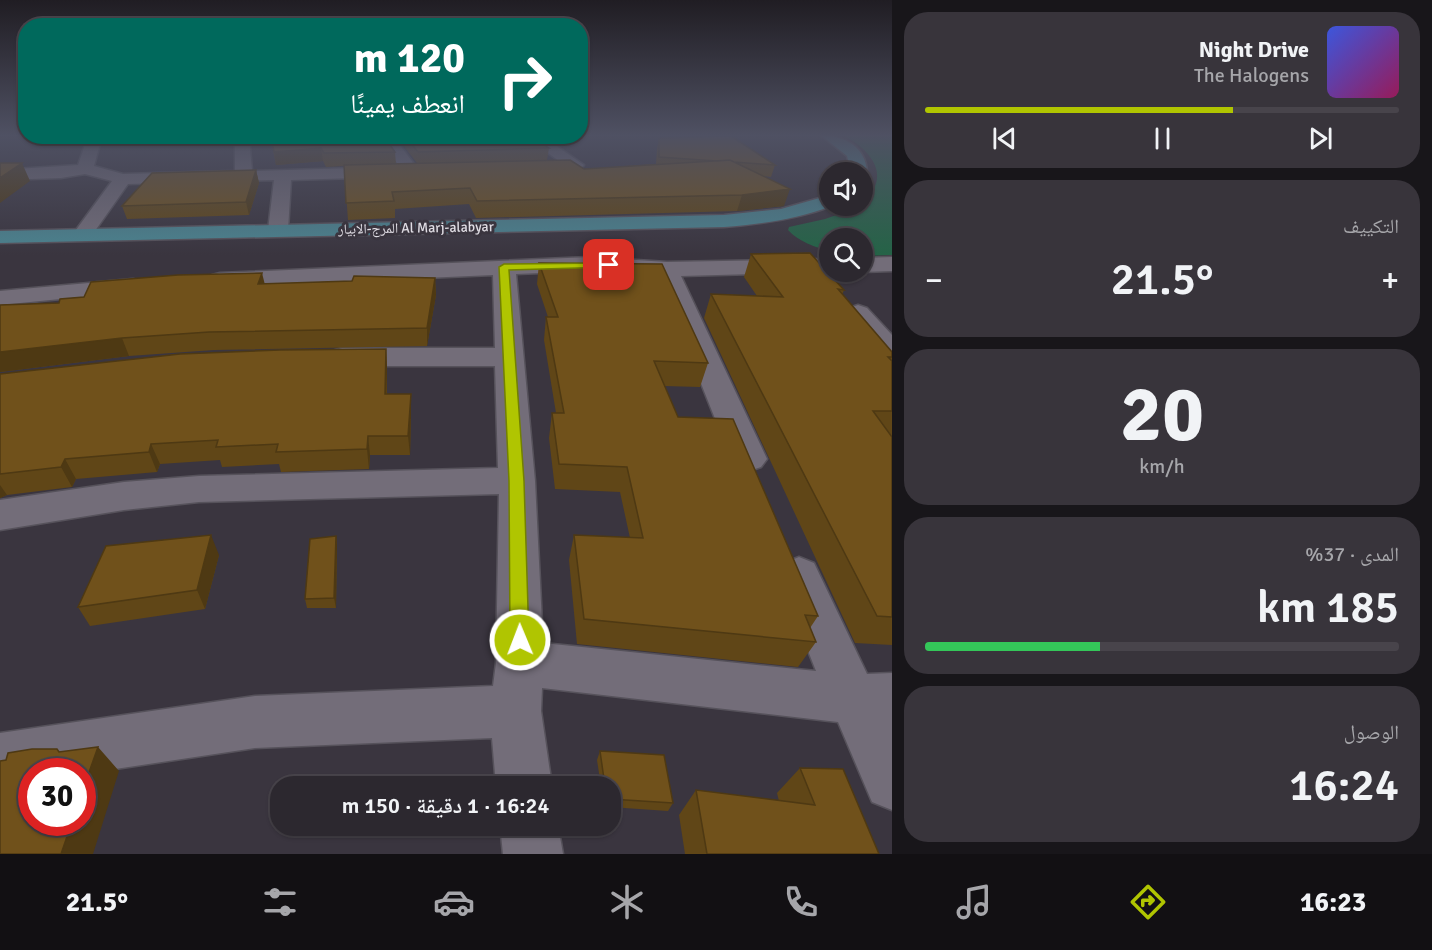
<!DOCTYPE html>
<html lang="ar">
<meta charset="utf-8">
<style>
:root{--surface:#2c282f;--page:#38343b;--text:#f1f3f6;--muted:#a6a6aa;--line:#48444b;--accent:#b0c501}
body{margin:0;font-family:Signika,"Noto Naskh Arabic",sans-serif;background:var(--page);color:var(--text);direction:rtl;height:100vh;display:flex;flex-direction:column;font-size:22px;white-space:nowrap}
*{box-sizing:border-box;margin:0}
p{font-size:20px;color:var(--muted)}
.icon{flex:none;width:33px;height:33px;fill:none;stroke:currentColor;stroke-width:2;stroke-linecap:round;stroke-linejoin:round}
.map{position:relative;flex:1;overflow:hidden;direction:ltr}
.drawer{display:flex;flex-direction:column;gap:12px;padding:12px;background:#18161a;width:540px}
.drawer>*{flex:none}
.top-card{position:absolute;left:18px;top:18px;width:570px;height:126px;border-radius:24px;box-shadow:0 2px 4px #0004,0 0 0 2px var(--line);direction:rtl;background:#00695c;color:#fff;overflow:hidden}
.buttons{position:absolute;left:819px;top:162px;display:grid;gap:12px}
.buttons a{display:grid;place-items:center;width:54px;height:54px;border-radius:50%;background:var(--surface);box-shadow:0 2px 4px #0004,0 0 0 2px var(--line);font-size:30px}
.speed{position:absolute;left:18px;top:758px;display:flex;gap:12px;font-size:30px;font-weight:700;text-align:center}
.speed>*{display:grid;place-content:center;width:78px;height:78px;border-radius:50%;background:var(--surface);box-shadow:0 2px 4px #0004,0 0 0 2px var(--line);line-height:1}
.speed .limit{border:9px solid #d22;background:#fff;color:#111}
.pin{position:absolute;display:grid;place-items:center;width:51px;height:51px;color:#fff;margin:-26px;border-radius:12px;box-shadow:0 3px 9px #0006}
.me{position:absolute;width:66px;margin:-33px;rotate:359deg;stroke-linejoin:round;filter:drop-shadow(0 0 4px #0008)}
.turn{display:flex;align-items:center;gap:21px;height:126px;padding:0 24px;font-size:27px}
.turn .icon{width:78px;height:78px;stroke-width:2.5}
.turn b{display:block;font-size:42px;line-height:51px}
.big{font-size:45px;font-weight:600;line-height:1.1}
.drawer .widget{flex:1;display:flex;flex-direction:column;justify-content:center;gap:9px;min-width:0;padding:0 21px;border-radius:24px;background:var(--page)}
.drawer .dial{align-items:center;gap:0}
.dial b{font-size:78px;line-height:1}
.song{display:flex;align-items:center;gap:18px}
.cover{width:72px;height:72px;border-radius:9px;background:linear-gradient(135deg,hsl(230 70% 55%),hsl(330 70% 35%))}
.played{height:6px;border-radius:3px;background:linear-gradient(90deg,var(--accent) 65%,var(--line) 65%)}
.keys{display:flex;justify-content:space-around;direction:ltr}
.heat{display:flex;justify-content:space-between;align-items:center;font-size:33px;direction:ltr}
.charge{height:9px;border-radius:4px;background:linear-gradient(90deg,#34c759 37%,var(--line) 0)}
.trip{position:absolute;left:270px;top:776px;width:351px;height:60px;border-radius:24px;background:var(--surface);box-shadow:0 2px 4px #0004,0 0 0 2px var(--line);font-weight:600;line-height:60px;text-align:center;direction:rtl}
.tab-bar{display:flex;height:96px;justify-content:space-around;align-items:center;background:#121013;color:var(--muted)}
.tab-bar .icon{width:42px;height:42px}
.tab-bar .current{color:var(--accent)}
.tab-bar b{font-size:27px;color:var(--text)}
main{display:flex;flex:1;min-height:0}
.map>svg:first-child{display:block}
</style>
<main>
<section class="drawer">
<div class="widget">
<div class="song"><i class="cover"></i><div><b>Night Drive</b><p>The Halogens</p></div></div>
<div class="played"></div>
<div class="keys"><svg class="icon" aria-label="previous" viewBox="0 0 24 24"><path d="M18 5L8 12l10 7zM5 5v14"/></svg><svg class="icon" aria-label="pause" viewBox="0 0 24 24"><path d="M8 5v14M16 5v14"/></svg><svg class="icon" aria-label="next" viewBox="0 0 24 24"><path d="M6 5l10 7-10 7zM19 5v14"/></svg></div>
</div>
<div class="widget"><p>التكييف</p>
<div class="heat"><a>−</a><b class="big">21.5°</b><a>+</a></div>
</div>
<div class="widget dial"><b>20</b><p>km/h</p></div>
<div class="widget"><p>المدى · 37%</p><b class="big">185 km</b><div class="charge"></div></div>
<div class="widget"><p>الوصول</p><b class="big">16:24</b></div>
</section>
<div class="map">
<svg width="892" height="854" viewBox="0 0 892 854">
<rect width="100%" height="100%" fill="#3a353f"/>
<!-- green -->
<path fill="#256347" d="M845,136H892V255L863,256L862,238H830L829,251C815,247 799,242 788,230L789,227L825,219L862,206L863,202C892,177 872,151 845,136Z"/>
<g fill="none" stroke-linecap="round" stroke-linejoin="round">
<!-- minor casing -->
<g stroke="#56525b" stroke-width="3">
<path id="minor" d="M88,136H102L94,166L123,174L235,171V136H249L252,171L388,167L396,172L388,177L291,180L288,230L285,234H271L268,230L274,180L128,184L90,238L83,240L76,238L73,234L112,181L85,174L61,178L0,180V170L78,165Z
M378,136H393L420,172L418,176H406Z
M524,136H542L584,165C575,176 549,176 536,172L534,169L536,166L562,163Z
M590,257L667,262L830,259V272H835L681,276L767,459L761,467L749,471L737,467L731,459L658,275L590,271L516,274L535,481L543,643L816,671L778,575L784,563L799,557L814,563L867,674L892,673V810L872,802L838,722L542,688L541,711L552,786H496L492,738L255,748L82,774V771H32V782L0,787V733L255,696L493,686L496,663L499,494L199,502L124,510L0,530V500L124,482L199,476L498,468L495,366H342L332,363L328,357L332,351L342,348H495L493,275L220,287L212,285L208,280L212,275L220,273Z
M892,257V271L862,272H861L862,258Z
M133,279L141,281L145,286L141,291L0,305V291Z
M858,305L867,308L892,335V360L882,358L845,313L849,308Z
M500,825H558L563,854H503Z"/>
</g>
<!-- major casing -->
<g stroke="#56525b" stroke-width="3">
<path id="major" d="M822,136C844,135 866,147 867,172L865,176H862V172H851L847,156Z
M830,195V206H832C797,219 762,224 724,227L0,243V231L724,215L781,209Z"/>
</g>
<!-- minor -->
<use href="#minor" fill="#736d79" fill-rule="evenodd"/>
<!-- major -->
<use href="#major" fill="#4b838f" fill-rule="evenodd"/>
</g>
<!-- wall -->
<path fill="#604617" d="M270,136L395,152L396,164L417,163L396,136H530L549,148L547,160L584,169L656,164L657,149L659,138L775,165L771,177L763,176L784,206L737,211L476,218L469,204L395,209V218L348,220L344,166L326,167L323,161L276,165Z
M256,170L259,183L249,215L127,219L122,206Z
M751,254L844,290L842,295L892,352V645L855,643L704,318L711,294L757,296L744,277Z
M539,263L708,363L700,387L664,386L678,417L818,616L810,628L816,642L798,667L577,644L569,560L574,535L630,538L620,492L555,489L549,438L552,413H556L544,340L546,317H548L537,284Z
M435,278L436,295L427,346L214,350L129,356L0,372V305L59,303L264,284Z
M386,349L387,367V394H411V413L410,455H370L369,469L281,472L279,464L222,467L220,460L160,464L157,472L76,479L72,487L7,495L0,498V374Z
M336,536L337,546L336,608H307L305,599Z
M219,555L205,609L90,626L78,607Z
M600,751L673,803L668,811L610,807V786H601L597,760Z
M800,768L879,854H685L679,815L696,790L779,801L777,793Z"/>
<!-- shaded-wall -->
<path fill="#4e3913" d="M321,148L323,161L276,165L274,152Z
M22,163L30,181L0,203V178Z
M256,170L259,183L249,215L246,202Z
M790,189L784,206L737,211L742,195Z
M262,273L266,289L258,284Z
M435,278L436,295L427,346V328Z
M122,338L129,356L0,372V352Z
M386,349L387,367L386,413L385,394Z
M411,394V413L410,455L408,436Z
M368,436L370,455L369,469L367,449Z
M151,444L160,464L157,472L149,452Z
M65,459L76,479L72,487L61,467Z
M0,485L7,495L0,498Z
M211,535L219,555L205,609L197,590Z
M336,536L337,546L336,608L334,598Z
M98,747L119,771L93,854H61L72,822H82V792Z"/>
<!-- building -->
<path fill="#70511b" stroke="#4e3913" stroke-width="1.5" d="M271,136H384L395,152L324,153L321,148L274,152Z
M405,136H530L549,148L418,152Z
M731,136L775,165L734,162L730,160L717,161L659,157V138Z
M570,160L584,169L730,160L790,189L742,195L477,201L470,188L392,192L394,201L346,203L344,165Z
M0,163H22L0,178Z
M256,170L246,202L122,206L152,173Z
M810,253L844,290L838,289L892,352V357H888L892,361V411H873L892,437V617L877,616L711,294L783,297L751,254Z
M539,263L662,264L708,363L654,361L678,417L733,419L818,616L805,615L816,642L584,619L574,535L643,538L627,467L559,464L552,413H564L546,317H558Z
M262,273L258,284L352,281L354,276L435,278L427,328L209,332L122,338L0,352V305L59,303L60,299L84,297L91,282L178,275Z
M386,349L385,394H411L408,436H368L367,449L276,452L278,444L216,447L218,440L151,444L149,452L65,459L61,467L0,474V374L180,354L280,350Z
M211,535L197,590L78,607L106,546Z
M336,536L334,598L305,599L310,539Z
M98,747L82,792V771H32V822H72L61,854H0V761L6,760L8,753L32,749H57L59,752Z
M600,751L664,755L673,803L610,799V786H605Z
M800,768L843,769L879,854H707L696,790L815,805Z"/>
<!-- sky -->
<linearGradient id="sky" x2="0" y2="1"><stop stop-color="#201d23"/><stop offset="0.53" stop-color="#4f5163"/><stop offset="1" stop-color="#4f5163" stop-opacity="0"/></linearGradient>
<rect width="892" height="255" fill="url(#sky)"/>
<!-- route -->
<path fill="#b0c501" stroke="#728001" stroke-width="1.5" d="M609,263L614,265L612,267L509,270L524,481L529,640L526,647L520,649L513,647L510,640L509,481L499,267L504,264Z"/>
<g text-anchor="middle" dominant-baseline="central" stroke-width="6" stroke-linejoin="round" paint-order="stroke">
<!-- far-street labels -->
<g font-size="14" fill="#e0dde4" stroke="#3a353f">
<text transform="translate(416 228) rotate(-1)">المرج-الابيار Al Marj-alabyar</text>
</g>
</g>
</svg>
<div class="buttons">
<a><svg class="icon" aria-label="sound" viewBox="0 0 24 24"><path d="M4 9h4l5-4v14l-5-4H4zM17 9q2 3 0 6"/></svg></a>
<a><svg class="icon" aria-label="search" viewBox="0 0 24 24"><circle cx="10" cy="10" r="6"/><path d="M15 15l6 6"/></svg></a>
</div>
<div class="speed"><div class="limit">30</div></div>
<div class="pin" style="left:609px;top:265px;background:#d93025"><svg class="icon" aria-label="arrive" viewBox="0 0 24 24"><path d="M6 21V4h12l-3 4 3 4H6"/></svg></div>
<svg class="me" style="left:520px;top:640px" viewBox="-20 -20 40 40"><circle r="17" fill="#b0c501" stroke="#fff" stroke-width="3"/><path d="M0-11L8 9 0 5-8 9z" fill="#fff"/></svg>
<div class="trip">16:24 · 1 دقيقة · 150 m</div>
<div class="top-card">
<div class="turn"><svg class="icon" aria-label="right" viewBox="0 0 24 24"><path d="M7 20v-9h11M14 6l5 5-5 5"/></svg><div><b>120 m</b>انعطف يمينًا</div></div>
</div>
</div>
</main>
<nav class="tab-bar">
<b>16:23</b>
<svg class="icon current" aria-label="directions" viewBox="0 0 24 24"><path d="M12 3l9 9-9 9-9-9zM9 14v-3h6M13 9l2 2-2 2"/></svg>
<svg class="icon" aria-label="music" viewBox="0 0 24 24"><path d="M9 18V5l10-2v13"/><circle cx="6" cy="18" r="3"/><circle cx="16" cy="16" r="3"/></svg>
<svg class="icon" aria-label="phone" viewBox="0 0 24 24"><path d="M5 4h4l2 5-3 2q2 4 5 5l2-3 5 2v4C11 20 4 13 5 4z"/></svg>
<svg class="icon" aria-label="climate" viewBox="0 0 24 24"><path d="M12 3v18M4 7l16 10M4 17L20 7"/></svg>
<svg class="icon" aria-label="car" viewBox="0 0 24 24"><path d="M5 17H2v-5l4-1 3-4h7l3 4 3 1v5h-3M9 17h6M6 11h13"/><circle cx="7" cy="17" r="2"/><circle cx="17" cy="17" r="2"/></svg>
<svg class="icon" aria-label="filters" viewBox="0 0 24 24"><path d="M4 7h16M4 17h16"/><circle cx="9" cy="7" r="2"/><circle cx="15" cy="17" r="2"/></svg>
<b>21.5°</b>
</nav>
